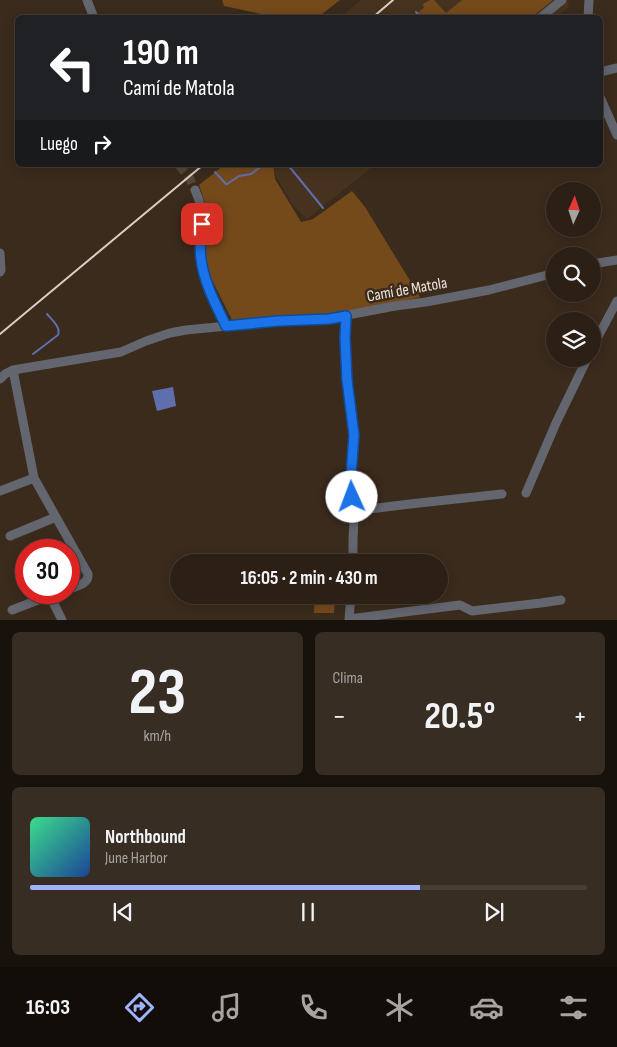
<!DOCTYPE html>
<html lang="es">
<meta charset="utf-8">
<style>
:root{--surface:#2c2016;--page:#382d23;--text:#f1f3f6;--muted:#a6a3a1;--line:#483e35;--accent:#9fb3fd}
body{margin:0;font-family:"Sofia Sans Condensed",sans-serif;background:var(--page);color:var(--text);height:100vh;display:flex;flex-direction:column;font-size:19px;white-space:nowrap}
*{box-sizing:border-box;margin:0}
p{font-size:16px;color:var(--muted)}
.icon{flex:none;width:28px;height:28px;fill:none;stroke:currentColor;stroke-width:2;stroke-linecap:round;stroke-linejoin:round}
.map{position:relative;height:620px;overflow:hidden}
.sheet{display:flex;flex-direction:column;gap:12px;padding:12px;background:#18120c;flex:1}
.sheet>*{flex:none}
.hud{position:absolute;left:15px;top:15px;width:588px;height:152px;border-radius:8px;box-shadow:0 2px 12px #0003,0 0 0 1px var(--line);background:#202124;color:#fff;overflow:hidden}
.needle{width:32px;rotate:3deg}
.tools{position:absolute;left:546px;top:182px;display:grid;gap:10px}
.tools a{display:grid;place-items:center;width:55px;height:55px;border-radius:50%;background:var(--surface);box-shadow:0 2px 12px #0003,0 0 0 1px var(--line);font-size:25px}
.speed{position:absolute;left:15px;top:539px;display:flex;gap:10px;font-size:25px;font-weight:700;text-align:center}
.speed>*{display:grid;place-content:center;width:65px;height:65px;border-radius:50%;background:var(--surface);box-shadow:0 2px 12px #0003,0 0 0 1px var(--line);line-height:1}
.speed .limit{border:8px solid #d22;background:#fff;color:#111}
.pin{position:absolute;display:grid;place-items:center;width:42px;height:42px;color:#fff;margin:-21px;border-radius:10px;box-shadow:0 2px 8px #0006}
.me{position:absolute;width:55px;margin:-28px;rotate:358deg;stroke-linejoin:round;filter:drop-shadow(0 0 4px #0008)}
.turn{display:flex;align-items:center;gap:18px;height:105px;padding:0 25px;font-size:22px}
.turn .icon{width:65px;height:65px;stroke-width:2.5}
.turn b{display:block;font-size:35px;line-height:42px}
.then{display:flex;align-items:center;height:48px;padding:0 25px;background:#0003;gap:10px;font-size:19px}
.big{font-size:38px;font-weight:700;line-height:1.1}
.sheet .widget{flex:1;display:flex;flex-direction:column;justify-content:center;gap:8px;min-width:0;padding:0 18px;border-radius:8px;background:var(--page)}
.sheet .dial{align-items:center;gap:0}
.dial b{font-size:65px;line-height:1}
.song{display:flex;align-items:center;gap:15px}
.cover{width:60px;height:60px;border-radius:8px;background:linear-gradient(135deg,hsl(150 70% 55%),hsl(220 70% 35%))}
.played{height:5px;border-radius:2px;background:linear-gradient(90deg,var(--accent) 70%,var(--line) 70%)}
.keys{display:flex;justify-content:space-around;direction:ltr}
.heat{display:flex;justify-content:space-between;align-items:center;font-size:28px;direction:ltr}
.sheet .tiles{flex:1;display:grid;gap:12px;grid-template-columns:1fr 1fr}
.widget:last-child{grid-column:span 2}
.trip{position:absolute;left:170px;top:554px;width:278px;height:50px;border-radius:25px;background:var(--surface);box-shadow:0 2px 12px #0003,0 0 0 1px var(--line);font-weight:700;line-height:50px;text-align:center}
.menu{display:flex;height:80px;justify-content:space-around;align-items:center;background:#120d09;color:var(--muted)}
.menu .icon{width:35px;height:35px}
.menu .on{color:var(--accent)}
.menu b{font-size:22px;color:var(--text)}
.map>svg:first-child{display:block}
</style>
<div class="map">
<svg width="617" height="620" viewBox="0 0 617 620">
<rect width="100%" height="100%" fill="#3b2b1d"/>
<!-- built -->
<path fill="#46321e" d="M361,0H568L569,7L556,17L340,18Z
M271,165H375L307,219L292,204L272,169Z"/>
<!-- green -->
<path fill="#754a1b" d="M222,0H340L318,17H271L266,15L224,6Z
M430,0H434L446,13L462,0H553L532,17H412L424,8L423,4Z
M224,165H273L275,179L301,222L313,219L352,191L365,207L420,297L332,318L232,320L213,282L201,260L206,231L205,203L199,185Z
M315,595H335L334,613H314Z"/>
<!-- water -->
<path fill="#5f6fad" d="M173,387L176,406L157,411L152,391Z"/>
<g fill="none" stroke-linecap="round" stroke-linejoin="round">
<!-- stream -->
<path stroke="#5f6fad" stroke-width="2" d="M416,12L421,18
M288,165L323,208
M215,172L226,184H227L239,176L251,174L263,165
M33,354L58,335C61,327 52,320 47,314"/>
<!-- minor-tunnel -->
<path stroke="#564639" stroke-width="9" stroke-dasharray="9 4.5" stroke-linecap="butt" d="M179,165L190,179L195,190"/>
<!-- minor -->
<path stroke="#63666f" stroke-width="9" d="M87,0L94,18
M540,18L562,0
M588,18L589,0
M600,72L617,68
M600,97L617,135
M195,190C200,201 203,212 202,224C202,236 199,248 201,260C205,283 216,305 226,326
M0,253L1,270L0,272
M592,264L617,260
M346,316L345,338L347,380L354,435L351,475L354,517L353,540V562
M592,348L617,301
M13,370L34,478L88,574C89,584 77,586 69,589
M0,379L5,374L13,370L121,352L146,341L170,333L186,330L278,321L332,318L395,306L426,302L489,290L555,273
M0,491L34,478
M526,493L556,423L587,359
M353,511L410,504L502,494
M10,536L56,517
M50,596L62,620
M12,610L59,592
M349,619L460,605L472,611L541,603L561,600
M349,620L351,595"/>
<!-- rail -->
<path stroke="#d9cfc5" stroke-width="2" d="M372,18L393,0
M0,334L203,165"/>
</g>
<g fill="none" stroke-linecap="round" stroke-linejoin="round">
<!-- route casing -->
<g stroke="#114b97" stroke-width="12">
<path id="route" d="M202,224C201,235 199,248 201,259C204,283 216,305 226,326L278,321L329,319L346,316L345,338L347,380L354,435L351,475L352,497"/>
</g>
<!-- route -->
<use href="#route" stroke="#1a73e8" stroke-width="9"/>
</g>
<g text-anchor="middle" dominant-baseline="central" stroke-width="5" stroke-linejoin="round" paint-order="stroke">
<!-- street labels -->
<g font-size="16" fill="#ece2d9" stroke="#3b2b1d">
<text transform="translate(407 290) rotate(-10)">Camí de Matola</text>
</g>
</g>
</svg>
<div class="tools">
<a><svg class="needle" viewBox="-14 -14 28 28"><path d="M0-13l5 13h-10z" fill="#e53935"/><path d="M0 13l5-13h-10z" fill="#a6a3a1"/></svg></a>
<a><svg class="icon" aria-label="search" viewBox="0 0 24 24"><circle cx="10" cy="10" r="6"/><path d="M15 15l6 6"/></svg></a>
<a><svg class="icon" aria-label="layers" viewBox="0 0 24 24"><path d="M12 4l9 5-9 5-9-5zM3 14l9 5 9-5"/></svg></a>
</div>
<div class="speed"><div class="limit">30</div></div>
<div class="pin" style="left:202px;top:224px;background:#d93025"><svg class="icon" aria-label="arrive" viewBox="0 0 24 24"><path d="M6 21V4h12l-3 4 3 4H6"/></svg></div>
<svg class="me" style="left:352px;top:497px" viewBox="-20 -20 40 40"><circle r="19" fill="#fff"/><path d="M0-13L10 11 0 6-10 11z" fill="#1a73e8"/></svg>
<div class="trip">16:05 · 2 min · 430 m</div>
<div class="hud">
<div class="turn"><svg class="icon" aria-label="left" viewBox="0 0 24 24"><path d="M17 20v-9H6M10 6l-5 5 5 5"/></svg><div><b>190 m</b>Camí de Matola</div></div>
<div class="then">Luego<svg class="icon" aria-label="right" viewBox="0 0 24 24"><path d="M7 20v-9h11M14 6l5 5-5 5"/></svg></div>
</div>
</div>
<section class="sheet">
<div class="tiles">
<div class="widget dial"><b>23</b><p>km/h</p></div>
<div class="widget"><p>Clima</p>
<div class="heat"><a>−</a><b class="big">20.5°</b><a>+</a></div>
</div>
<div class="widget">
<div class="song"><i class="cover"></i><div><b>Northbound</b><p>June Harbor</p></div></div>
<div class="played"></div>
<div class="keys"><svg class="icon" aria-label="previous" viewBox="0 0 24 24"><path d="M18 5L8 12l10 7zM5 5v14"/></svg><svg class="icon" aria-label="pause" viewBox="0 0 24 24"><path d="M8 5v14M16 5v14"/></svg><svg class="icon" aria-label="next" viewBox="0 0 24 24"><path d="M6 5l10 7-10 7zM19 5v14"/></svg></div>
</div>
</div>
</section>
<nav class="menu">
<b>16:03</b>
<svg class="icon on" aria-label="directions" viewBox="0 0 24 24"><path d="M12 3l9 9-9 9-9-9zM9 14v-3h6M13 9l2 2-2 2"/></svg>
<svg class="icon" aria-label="music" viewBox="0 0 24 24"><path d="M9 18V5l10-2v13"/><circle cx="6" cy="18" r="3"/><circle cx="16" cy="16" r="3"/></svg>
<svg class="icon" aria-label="phone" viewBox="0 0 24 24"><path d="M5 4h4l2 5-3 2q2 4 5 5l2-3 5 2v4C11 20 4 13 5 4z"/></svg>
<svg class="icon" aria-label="climate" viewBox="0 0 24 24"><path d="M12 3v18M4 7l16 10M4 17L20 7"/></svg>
<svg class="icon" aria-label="car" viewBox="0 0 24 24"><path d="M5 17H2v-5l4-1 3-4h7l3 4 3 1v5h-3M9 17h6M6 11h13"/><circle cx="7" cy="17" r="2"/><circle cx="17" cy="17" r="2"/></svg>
<svg class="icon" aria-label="filters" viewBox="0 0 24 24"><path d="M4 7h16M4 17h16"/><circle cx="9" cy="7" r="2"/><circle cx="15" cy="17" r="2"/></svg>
</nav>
